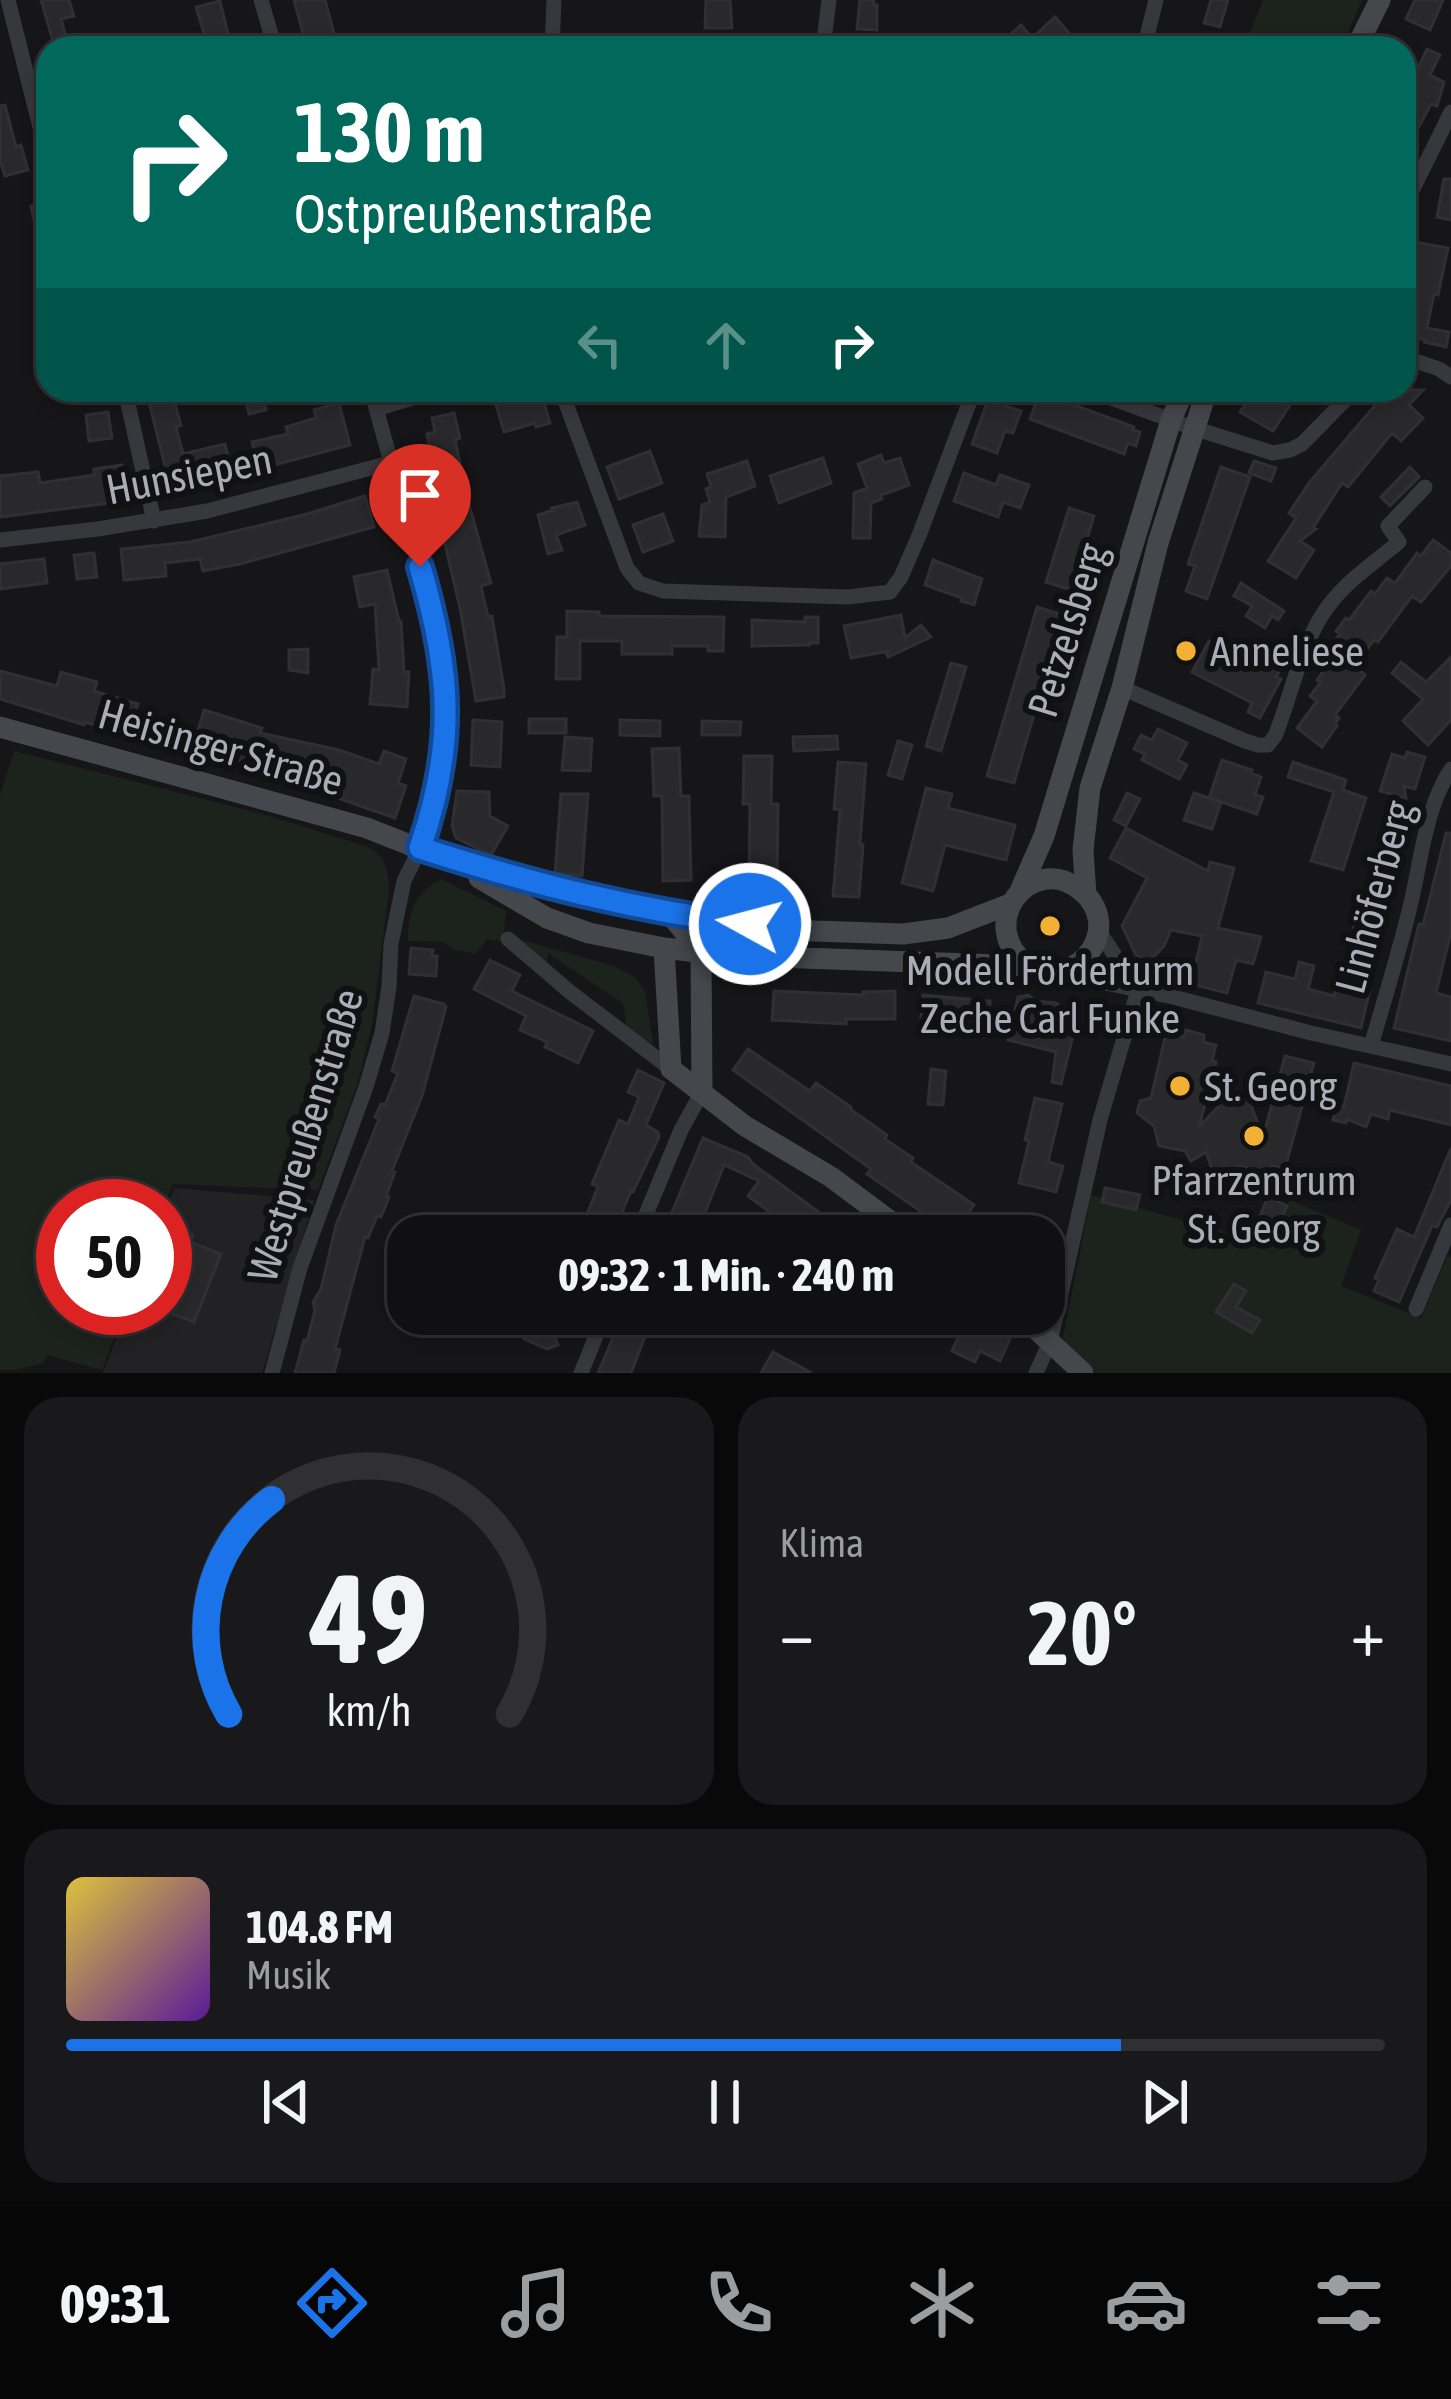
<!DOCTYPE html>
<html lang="de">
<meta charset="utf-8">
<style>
:root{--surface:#101012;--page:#19191b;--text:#f1f3f6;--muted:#9c9d9f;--line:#303032;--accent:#1a73e8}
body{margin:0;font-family:"Asap Condensed",sans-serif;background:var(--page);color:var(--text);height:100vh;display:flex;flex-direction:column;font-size:45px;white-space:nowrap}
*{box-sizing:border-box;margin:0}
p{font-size:39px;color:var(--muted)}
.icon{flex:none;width:66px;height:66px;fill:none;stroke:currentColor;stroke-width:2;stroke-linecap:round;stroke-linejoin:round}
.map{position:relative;height:1373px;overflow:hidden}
.details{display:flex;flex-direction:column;gap:24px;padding:24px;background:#09090a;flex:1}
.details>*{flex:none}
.top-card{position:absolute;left:36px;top:36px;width:1380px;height:366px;border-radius:36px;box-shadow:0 6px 18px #0003,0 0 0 3px var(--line);background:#00695c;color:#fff;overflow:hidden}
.speed{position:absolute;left:36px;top:1179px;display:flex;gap:24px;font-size:60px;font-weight:700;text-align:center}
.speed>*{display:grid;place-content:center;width:156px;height:156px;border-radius:50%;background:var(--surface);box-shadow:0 6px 18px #0003,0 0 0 3px var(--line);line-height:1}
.speed .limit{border:18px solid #d22;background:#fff;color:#111}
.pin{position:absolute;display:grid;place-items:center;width:102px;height:102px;color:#fff;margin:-123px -51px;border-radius:50% 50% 50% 0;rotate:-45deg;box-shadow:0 0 12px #0007}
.pin .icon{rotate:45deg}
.me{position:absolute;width:132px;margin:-66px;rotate:277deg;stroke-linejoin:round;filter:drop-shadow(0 0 9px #0008)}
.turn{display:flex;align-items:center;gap:42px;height:252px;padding:0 60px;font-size:54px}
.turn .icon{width:156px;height:156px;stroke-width:2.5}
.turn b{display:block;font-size:84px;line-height:102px}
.lanes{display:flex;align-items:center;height:114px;padding:0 60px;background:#0003;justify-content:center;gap:60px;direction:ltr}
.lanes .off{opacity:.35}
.big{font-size:90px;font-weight:700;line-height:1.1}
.details .widget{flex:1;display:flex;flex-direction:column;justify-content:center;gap:18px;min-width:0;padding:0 42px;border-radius:36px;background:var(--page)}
.details .dial{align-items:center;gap:0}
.dial svg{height:312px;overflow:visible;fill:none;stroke:var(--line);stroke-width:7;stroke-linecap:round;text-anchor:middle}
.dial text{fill:var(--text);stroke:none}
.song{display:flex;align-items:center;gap:36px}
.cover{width:144px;height:144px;border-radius:18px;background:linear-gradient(135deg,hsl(50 70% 55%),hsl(270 70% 35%))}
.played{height:12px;border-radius:6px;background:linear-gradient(90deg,var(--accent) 80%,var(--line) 80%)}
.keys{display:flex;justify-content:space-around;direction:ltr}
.heat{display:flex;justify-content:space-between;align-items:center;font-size:66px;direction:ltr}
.details .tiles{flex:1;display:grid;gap:24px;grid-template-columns:1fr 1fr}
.widget:last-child{grid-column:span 2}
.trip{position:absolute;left:387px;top:1215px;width:678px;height:120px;border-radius:36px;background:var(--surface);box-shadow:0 6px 18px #0003,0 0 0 3px var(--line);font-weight:700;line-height:120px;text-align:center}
.dock{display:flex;height:192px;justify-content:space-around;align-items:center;background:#060607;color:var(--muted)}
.dock .icon{width:84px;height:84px}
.dock .selected{color:var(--accent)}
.dock b{font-size:54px;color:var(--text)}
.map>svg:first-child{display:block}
</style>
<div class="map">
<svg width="1451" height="1373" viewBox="0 0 1451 1373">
<rect width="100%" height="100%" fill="#161618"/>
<!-- built -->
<path fill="#222225" d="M174,1188L314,1200L262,1373H103L128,1308H165V1212Z"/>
<!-- green -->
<path fill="#1c231d" d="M1263,0H1362L1341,48H1244Z
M14,751L259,813L366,846C385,855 388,869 389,889L372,1025L357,1086L318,1190L173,1184L164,1206H63V1308H125L102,1370L47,1355L43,1363L15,1370H0V795Z
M441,879L506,911L503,941L487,939L476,954L455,950L443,942L408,941C407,913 416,892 441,879Z
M522,940L614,966L635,977L645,991L653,1044L647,1042L627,1027L623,1004L618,1000L548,953L547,964L521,944Z
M1091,1195L1270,1244L1290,1200L1361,1230L1341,1286L1421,1318L1448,1255L1451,1257V1373H1096L1066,1344L1063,1338Z"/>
<!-- building -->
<path fill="#29292c" stroke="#303034" stroke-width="3" d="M41,0H69L74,16L61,19L69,48H55Z
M294,0H325L338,48H307Z
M706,0H730L732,28H705Z
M860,0H874L873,5H877V30L857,29Z
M1211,0H1228L1220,27L1204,23Z
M1415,0H1443L1430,30L1406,19Z
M220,1L229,38L213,42L212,39L206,40L196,7Z
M1055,17L1076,41L1068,48H995L1021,25L1032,38Z
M1427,49L1440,55L1430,75L1444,82L1437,106L1431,104L1404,155V87L1409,75L1414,77Z
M5,105L16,147L21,145L28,170L5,176L0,160V106Z
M1444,179H1451V220L1437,217Z
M48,202V221L35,224L31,206Z
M1415,242L1448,248L1438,295L1434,294L1427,328L1449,332L1446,347L1424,342L1425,337V340L1404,335V288L1409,289L1415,257L1412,256Z
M146,390H171L181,425L176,427L183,454L225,444L232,474L171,490Z
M243,390H261L266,410L249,414Z
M1255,390H1300L1273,431L1240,412Z
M1388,390H1423L1409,405L1423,418L1401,441L1392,433L1348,487L1342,483L1313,528L1316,529L1300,541L1314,550L1296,578L1268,561L1296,518L1289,513L1309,483Z
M541,392L550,423L536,427L535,423L504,432L496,405Z
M995,394L1009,399L1006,406L1021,411L1013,433L1005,431L997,453L972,444L988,400L992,401Z
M1039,395L1046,398L1047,395L1134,427L1133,430L1140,432L1136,446L1128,443L1124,454L1030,419Z
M339,403L350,445L259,469L252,442L288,434L286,427L316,418L314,410Z
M108,412L112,438L89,441L86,415Z
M454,413L460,438L455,440L470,508L491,583L481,586L488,617L492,616L504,689V697L476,701L460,608L443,536L449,534L427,434L435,432L432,418Z
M650,451L662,483L619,499L607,467Z
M881,455L884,463L900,458L909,485L881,495L882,499L871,503L870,538H853L854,493L867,488L858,464Z
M823,458L831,483L779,503L770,476Z
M747,461L755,486L726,497L725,537L699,536L702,505L710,502L706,489L711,487L707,474Z
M1254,461L1276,468L1271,481L1249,473Z
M122,465L126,501L0,517V476L38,472L40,483L94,475V469Z
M1221,467L1250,477L1207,599L1186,591L1195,566L1188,564Z
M1410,467L1419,477L1390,506L1381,497Z
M964,473L996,485L1000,475L1029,485L1020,508L1003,502L998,517L954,501Z
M365,496L374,527L240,564L203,571L200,559L165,563L166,576L124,580L121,549L190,542L307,514Z
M577,502L585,525L556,535L562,550L548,554L538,515L553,510L552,508Z
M1069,508L1094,516L1071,590L1046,582Z
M663,514L673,541L643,552L633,525Z
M1433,540L1451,553V566L1421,602L1412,596L1378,642L1374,640L1354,666L1365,675L1335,715L1339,718L1335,724L1337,726L1322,747L1297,728L1317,701L1310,696L1321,682L1317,680L1336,653L1329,648L1340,634L1336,631L1346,618L1349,620L1371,591L1375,594L1387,578L1395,583L1417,553L1421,556Z
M94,553L97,577L77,579L74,555Z
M44,559L47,583L0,589V564Z
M933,560L982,579L974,605L961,601L962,598L925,585Z
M387,570L399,621H401L404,672H409L407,707L370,704L373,669L379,670L375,604L360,607L354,577Z
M1241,583L1284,611L1278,620L1272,616L1265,628L1246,616L1252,606L1234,596Z
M1037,607L1063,615L1014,783L987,776Z
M567,611L599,612V616L724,617L723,651H708V646H672V654H622V641H580V679H556L557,637H567Z
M901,615L905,638L921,625L931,637L888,657L886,653L889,651L851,658L844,626Z
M805,617H818V643H809V645L752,646V620L805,622Z
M1209,641L1264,670L1276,648L1287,655L1276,677L1281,679L1260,718L1248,712L1252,703L1192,672Z
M308,649V673L289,670V650Z
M1451,657V720L1428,745L1403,721L1423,699L1392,673L1401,662L1426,682Z
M951,663L966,667L941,751L926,746Z
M0,671L57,686L61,672L97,682L94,691L138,704L135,713L198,731L204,710L262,728L260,733L339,750L379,764L384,751L406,759L398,783L406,786L395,818L332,796L334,790L273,776L274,771L177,742L175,749L85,722L84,725L0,699Z
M529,719H566V733H529Z
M473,720L502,722L500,767L471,765Z
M620,720L660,721V736L620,735Z
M702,721L741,722L740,735H702Z
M1158,729L1187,743L1178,760L1187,765L1179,779L1142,760L1145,754L1134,749L1141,735L1152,740Z
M837,736L838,749L794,751L793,737Z
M565,737L592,739L590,771L562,770Z
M898,741L912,745L902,779L888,775Z
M679,748L681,796H689L691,880L663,881L662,796H654L652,749Z
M1407,752L1425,757L1415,789L1404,786L1406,798L1380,791L1392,754L1405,758Z
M744,756H772L771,804H778L777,889L749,888L750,804H743Z
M1222,760L1252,770L1251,773L1261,777L1255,795L1263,797L1257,814L1209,798Z
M838,762L866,764L860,844L863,845L859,897L833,896L840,810L834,809Z
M1293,762L1346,780L1343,790L1366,798L1343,870L1311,861L1334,792L1288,777Z
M926,788L952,794L948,808L1015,825L1006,860L945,845L933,891L902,883Z
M457,791L489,792L490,816L508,826L491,855L456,838L452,826Z
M1127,793L1140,799L1126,826L1114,820Z
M1194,793L1221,802L1212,829L1184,820Z
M561,794H588L582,876L555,873Z
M1126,828L1208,871L1210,862L1234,868L1218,928L1261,937L1253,964L1236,960L1227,993L1191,984L1202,936L1171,930L1164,946L1149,962L1136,955L1122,926L1147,878L1110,858Z
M1446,833H1451V932L1436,993L1451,997V1041L1394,1028L1419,924L1423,925Z
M1360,902L1384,907L1375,945L1351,939Z
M411,948L433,950L432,956H437L436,976L409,974Z
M490,960L520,975L512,991L593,1031L578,1063L545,1047L547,1042L520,1030L526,1016L474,989Z
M1299,962L1314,966L1308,989L1334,996L1338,981L1370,989L1361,1028L1258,1003L1266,972L1295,979Z
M774,991L863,995V992L895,991V1019H846V1024L772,1020Z
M923,995L990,1001L987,1037L920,1030Z
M1028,995L1035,1001L1056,1003L1062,1008L1071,1005L1079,1012L1061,1084L1052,1082L1056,1052L1008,1040L1018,997Z
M414,996L444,1004L446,1007L422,1096L392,1171L395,1172L386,1196L389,1197L381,1217L377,1216L368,1238L365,1237L335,1349L340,1350L334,1373H295L304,1340L307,1341L315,1310L313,1302L321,1289L336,1225L379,1119L375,1117L381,1104L385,1105L398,1073L392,1071Z
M1186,1030L1204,1035L1203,1042L1216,1045L1212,1061L1216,1062L1199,1127L1231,1093L1247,1095L1263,1137L1285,1056L1314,1063L1285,1168L1272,1166L1270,1174L1239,1166L1229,1176L1213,1172L1206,1152L1191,1161L1185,1151L1159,1146L1154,1126L1137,1113L1140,1101L1151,1098L1166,1033L1184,1037Z
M748,1049L810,1091L816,1083L851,1107L850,1109L887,1135L885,1139L913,1158L911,1162L974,1205L969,1212L1003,1236H956L867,1174L871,1169L733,1070Z
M1354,1063L1451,1086V1125L1390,1110L1388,1119L1371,1114L1366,1127L1347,1119L1346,1123L1333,1120L1336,1105L1344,1106Z
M931,1069L946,1071L943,1105L928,1104Z
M638,1070L664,1083L646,1125L658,1132L659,1137L633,1192L631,1191L612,1236H593L580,1231L598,1187L592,1184L619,1120L628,1124L639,1097L628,1092Z
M1035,1098L1062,1104L1048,1162L1063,1166L1056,1192L1019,1183L1029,1141L1025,1140Z
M703,1138L748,1157L753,1164L827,1218L814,1236H802L748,1196L759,1181L724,1165L696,1236H662Z
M1451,1148V1200L1437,1227L1432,1226L1399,1302L1374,1291L1379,1280L1375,1278L1397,1229L1414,1237Z
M1105,1188L1140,1195L1136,1210L1102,1202Z
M1268,1197L1287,1206L1273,1238L1254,1230Z
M180,1230L193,1235L190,1242L221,1254L194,1322L165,1311V1268Z
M1234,1284L1246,1291L1236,1307L1260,1320L1252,1333L1216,1312Z
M539,1314L561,1324L555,1338L558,1345L547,1349L524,1339L532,1320L536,1321Z
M623,1314H659L649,1336L646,1334L631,1373H598Z
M968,1315L993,1326L991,1330L1010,1339L1000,1361L980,1351L975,1362L952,1351Z
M773,1352L812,1373H761Z"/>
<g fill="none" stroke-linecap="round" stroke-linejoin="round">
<!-- street -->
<path stroke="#37383d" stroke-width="15" d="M8,0L43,139L48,145
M261,0L275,48
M552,48L554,0
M823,48L829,0
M1144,48L1156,0
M1404,207L1451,112
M1404,357L1439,369L1451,377
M125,390L154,521
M561,390L627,568L639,583L663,591L848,597L890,592L901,577L920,533L974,390
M1089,390L1193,428L1273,453L1290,450L1302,444L1355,390
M376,409L438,390
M0,540L98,529L207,511L390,463
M1122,688L1245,741L1258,745H1268L1275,736C1292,694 1301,642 1329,605C1348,580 1375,562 1399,542L1388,526L1425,487
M1098,930L1138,990
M508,939L570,992L671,1069
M1057,973L1173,997L1311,1033L1451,1064
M1371,1046C1384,1001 1398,956 1409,911C1421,864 1424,810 1451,769
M637,1236L681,1130L702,1092
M1416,1309L1451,1225
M272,1373L300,1268L366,1087L382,1033L389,987L391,944L404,881L420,849L434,809L447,707L438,632L371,390
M581,1373L605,1314
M1036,1373L1050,1342L1100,1120L1138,990"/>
<!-- secondary -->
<path stroke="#45474d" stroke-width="21" d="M1356,48L1380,0
M0,727L367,828L420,849L519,880L602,900L706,919L814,931L903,934L948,928L1010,904
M479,878L547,918L589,933L664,948L722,955L1028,966C1081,991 1126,924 1079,889C1030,852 974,925 1028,966
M1020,891L1044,836L1171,420L1184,390
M1086,895L1083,850L1090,788L1122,688L1158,543L1207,390
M670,914L701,953L702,1092
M664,948L671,1069L745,1126L831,1177L910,1236
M1020,1314L1083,1373"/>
</g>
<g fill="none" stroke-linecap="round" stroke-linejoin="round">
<!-- route casing -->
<g stroke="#114b97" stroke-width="30">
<path id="route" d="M420,567C451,671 456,744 420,848C529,883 637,911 750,924"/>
</g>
<!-- route -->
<use href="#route" stroke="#1a73e8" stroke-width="21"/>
</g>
<!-- markers -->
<g fill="#f2b134" stroke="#111113" stroke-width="4.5">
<circle cx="1186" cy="651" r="12"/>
<circle cx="1050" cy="926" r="12"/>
<circle cx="1180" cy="1086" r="12"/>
<circle cx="1254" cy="1136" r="12"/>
</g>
<g text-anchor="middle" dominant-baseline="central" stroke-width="12" stroke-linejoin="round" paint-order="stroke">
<!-- street labels -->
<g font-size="42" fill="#a8adb8" stroke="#111113">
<text transform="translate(189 474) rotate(-11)">Hunsiepen</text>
<text transform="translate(1067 630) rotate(-73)">Petzelsberg</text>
<text transform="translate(221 747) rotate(16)">Heisinger Straße</text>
<text transform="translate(1374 897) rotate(-75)">Linhöferberg</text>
<text transform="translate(305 1135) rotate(-73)">Westpreußenstraße</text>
</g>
<!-- poi labels -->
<g font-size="42" fill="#a8adb8" stroke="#111113" text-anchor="start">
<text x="1210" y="651">Anneliese</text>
<text x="1050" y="970" text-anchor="middle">Modell Förderturm<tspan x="1050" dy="48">Zeche Carl Funke</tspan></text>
<text x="1204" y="1086">St. Georg</text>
<text x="1254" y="1180" text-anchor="middle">Pfarrzentrum<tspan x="1254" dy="48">St. Georg</tspan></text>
</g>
</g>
</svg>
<div class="speed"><div class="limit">50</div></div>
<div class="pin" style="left:420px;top:567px;background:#d93025"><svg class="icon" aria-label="arrive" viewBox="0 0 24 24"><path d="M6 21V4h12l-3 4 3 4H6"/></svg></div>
<svg class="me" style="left:750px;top:924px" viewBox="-20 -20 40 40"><circle r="17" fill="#1a73e8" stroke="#fff" stroke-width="3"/><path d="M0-11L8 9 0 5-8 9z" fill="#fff"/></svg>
<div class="trip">09:32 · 1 Min. · 240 m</div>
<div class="top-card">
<div class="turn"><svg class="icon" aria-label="right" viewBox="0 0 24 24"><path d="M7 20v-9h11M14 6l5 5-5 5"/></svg><div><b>130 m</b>Ostpreußenstraße</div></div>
<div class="lanes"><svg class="icon off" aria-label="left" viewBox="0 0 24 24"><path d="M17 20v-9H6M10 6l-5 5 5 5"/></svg><svg class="icon off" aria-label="ahead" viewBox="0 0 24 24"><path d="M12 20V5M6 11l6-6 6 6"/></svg><svg class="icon" aria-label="right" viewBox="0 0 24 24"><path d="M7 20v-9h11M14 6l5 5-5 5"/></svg></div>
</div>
</div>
<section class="details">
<div class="tiles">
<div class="widget dial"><svg viewBox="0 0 100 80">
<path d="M14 69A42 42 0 1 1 86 69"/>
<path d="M14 69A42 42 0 0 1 25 14" stroke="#1a73e8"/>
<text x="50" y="56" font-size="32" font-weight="700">49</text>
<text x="50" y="72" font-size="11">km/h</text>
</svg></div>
<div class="widget"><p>Klima</p>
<div class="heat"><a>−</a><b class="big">20°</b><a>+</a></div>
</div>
<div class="widget">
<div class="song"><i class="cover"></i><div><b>104.8 FM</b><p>Musik</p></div></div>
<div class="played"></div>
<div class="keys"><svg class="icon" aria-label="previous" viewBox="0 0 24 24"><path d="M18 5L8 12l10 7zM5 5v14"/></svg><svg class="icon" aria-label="pause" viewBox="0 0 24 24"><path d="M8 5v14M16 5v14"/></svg><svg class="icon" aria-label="next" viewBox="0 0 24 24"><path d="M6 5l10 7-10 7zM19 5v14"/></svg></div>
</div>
</div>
</section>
<nav class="dock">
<b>09:31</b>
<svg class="icon selected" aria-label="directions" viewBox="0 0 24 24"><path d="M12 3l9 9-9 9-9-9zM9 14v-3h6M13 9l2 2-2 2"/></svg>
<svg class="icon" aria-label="music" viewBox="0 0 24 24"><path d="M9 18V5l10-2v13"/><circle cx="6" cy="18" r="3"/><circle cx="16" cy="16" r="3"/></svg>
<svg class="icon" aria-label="phone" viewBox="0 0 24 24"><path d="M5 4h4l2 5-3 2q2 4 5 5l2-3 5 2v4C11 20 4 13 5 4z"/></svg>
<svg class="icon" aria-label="climate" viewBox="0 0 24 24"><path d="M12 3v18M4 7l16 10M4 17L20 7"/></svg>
<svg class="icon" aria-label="car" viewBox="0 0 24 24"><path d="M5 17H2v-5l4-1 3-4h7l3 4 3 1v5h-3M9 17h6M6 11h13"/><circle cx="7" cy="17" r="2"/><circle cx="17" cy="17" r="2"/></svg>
<svg class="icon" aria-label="filters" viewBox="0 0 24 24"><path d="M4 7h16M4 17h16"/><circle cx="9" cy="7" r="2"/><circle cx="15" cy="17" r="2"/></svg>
</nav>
